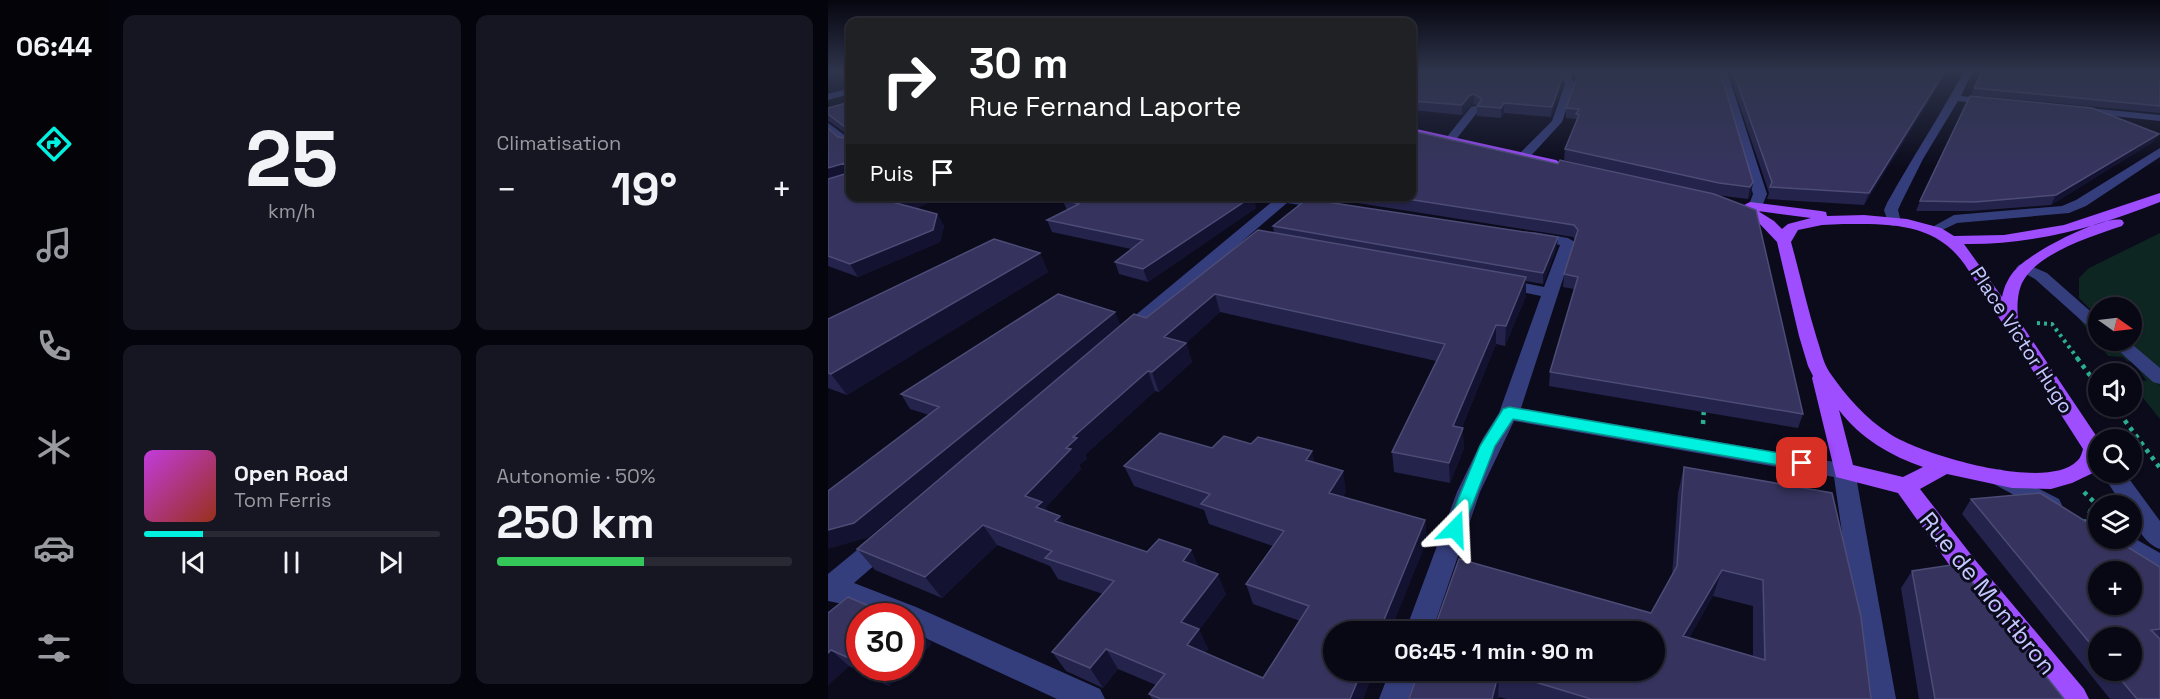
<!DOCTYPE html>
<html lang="fr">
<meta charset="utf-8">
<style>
:root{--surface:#080815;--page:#161622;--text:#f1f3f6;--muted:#989aa0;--line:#292934;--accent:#00f1e0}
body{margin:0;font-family:"Space Grotesk",sans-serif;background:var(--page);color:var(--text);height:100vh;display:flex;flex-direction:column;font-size:22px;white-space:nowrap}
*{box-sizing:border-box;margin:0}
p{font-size:20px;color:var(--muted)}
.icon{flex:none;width:33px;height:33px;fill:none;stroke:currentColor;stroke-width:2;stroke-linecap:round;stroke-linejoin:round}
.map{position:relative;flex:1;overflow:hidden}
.panel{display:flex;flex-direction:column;gap:15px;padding:15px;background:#04040c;width:720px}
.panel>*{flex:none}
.hud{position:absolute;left:18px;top:18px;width:570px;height:183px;border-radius:12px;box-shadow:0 2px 4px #0004,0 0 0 2px var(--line);background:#202124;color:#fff;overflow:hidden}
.needle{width:39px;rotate:104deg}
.fabs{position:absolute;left:1260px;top:297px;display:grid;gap:12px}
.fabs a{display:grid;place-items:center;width:54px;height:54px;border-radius:50%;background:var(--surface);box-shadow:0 2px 4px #0004,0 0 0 2px var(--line);font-size:30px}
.speed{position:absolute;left:18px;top:603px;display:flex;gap:12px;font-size:30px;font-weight:700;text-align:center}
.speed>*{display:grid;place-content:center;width:78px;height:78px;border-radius:50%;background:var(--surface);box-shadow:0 2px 4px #0004,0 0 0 2px var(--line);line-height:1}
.speed .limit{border:9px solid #d22;background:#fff;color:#111}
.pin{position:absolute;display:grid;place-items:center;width:51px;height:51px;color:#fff;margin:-26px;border-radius:12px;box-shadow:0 3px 9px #0006}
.me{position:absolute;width:66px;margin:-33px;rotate:21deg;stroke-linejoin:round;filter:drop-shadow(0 0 4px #0008)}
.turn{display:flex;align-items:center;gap:21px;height:126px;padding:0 24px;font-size:27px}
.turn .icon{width:78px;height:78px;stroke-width:2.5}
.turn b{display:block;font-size:42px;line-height:51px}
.then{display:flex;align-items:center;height:57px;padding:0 24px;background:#0003;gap:12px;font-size:22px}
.big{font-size:45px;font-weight:700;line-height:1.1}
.panel .widget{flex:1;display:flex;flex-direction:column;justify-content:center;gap:9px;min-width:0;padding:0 21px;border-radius:12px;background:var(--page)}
.panel .dial{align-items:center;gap:0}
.dial b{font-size:78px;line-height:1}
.song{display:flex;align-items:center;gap:18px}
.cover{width:72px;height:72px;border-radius:9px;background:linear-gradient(135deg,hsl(290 70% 55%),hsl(10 70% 35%))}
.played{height:6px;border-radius:3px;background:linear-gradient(90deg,var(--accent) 20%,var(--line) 20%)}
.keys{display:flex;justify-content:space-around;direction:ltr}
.heat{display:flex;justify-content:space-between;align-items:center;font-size:33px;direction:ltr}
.charge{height:9px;border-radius:4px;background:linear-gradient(90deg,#34c759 50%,var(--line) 0)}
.panel .tiles{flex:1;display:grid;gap:15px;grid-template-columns:repeat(2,1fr)}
.trip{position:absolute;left:495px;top:621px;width:342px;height:60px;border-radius:30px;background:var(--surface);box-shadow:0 2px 4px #0004,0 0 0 2px var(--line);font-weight:700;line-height:60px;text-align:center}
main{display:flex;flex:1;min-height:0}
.tab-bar{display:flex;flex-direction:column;width:108px;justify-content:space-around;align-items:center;background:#030308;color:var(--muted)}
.tab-bar .icon{width:42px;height:42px}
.tab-bar .selected{color:var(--accent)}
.tab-bar b{font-size:27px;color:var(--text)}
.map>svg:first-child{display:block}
</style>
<main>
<nav class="tab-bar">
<b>06:44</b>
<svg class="icon selected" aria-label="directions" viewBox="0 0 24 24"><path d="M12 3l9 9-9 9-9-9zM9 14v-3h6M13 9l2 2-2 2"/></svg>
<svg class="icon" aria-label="music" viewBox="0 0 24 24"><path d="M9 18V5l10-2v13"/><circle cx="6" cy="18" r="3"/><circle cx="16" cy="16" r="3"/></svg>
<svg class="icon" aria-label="phone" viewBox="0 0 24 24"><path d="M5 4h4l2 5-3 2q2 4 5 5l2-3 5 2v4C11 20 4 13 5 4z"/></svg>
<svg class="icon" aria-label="climate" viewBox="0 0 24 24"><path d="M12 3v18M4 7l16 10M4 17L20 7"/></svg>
<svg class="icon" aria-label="car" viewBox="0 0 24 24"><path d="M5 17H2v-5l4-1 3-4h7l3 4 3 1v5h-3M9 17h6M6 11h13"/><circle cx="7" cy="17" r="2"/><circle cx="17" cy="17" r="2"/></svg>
<svg class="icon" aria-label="filters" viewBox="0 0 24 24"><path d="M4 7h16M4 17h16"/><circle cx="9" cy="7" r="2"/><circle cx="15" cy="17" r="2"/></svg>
</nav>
<section class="panel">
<div class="tiles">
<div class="widget dial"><b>25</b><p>km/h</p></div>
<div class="widget"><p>Climatisation</p>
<div class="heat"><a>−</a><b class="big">19°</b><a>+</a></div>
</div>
<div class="widget">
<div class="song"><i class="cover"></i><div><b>Open Road</b><p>Tom Ferris</p></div></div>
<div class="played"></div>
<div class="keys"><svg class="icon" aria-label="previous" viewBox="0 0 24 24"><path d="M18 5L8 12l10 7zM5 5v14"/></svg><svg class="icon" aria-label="pause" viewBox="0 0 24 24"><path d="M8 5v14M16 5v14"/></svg><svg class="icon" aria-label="next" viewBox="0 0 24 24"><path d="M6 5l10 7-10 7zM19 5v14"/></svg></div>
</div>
<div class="widget"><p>Autonomie · 50%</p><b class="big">250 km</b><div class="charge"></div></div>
</div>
</section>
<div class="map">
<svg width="1332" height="699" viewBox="0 0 1332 699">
<rect width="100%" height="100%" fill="#0b0b1c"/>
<!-- green -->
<path fill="#0e2621" d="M1332,233V370L1298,341L1304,340V308H1270V317L1251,298V278L1261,268Z
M1242,307L1270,332V340L1281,341L1332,385V419L1304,384V379L1319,381L1305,362L1299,361L1295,357L1280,356Z"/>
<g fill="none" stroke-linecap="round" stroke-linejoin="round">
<!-- path-far2 -->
<path stroke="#2aaf91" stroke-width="4" stroke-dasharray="3 4" stroke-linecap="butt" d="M1209,323L1224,324L1250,359"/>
<!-- path-far1 -->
<path stroke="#2aaf91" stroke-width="4.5" stroke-dasharray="4 5" stroke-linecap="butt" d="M1249,358L1270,386
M1286,406L1332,468
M875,424L876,408
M1256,492L1267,503L1276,504
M1264,510L1267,503"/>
<!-- path -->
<path stroke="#2aaf91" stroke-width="5" stroke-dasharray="4.5 7" stroke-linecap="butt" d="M1257,524L1264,508"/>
<!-- minor -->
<path fill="#353e7c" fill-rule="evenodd" d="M737,71H745L743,76L747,84L734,122L700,159H692V153L724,121L737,84L733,76Z
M890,71H899L939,194L930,216L925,217L918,213L925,194Z
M1136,71H1145L1133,96L1164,99L1169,102L1164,105L1130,101L1095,159L1073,203L1070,210L1073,222L1066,226L1061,225L1056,210L1059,203C1084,158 1112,116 1136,71Z
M22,88V94L0,100V94Z
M647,106L652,109L626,142H618V138L643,107Z
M1251,107L1332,115V121L1247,112L1246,110Z
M0,123L22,139V147L18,146L0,131Z
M1332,148V157L1258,206L1241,213L1129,223L1106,234L1099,230L1126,215L1234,206L1248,200Z
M451,196L500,201L507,205L500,209L459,203L304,336H292L289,332L292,328Z
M705,232L740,238L747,242L693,408L1024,465L1027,471L1068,699H1038L1006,477L686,421L652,492L604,632H577L629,492L655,438L671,413L713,296L669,287L667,284L675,279L716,287L732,245L700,239L698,236Z
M1196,263L1219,273L1270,318V331L1264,330L1207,279L1188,268L1191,265Z
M1279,340H1299L1332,368V384L1325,382Z
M1172,469L1231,499L1234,505L1231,511L1223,514L1215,511L1164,483L1161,477L1164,471Z
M1273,472H1296L1332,521V549C1316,544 1304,522 1304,506H1295Z
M55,533L64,536L67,543L64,550L26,583L88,607L272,689L277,699H229L82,631V616H51L30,607L0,601V574L46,536Z
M1304,537L1332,553V576L1276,545L1272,538Z
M562,670H590L581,699H551Z"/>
<!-- major -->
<path fill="#9e4dff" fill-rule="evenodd" d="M584,128L728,160L734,164L728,168L584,134Z
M1332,193V202C1269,227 1205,245 1136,244L1174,297C1176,286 1181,276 1189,268C1204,252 1274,215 1294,220L1296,223L1294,226C1264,236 1209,253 1194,283C1189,294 1189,308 1190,319L1271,440L1270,464L1267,472L1244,483L1223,489L1184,488L1119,474L1092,489L1148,561L1256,689L1261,699H1227L1130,577L1070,493L1008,477L984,378L985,376L980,366L971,336L949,242L930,222L900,207L907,203L916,205L922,202L993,211L998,212L999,216L1036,215L1079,219L1113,228L1126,236L1176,235L1236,225ZM930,211L983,218L960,224L954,229L946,221ZM1015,224C1062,224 1107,222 1137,265L1255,449C1254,453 1252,459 1249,461C1219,492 1094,455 1062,434C1038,419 1018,396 1002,373C995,363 993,350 989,339C979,307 972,274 963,242L970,230L994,225ZM1011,410C1032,438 1063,456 1095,467L1075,477L1025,465Z"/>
</g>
<!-- wall -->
<path fill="#24234b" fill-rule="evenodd" d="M0,71H22V79Z
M584,71H735L734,72L735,75V84L723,117L676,113L673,118L649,116V106L646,104L641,106L634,115L584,110Z
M745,71H892L925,182L923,194L920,199L888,195L736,160L737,149L748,121V119L738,118V108L748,80Z
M900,71H1120L1036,205L939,199L941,193Z
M1332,71V113L1143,95L1146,88Z
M22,102V196H115L89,208L109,214L116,226L112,242L30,277L0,266V128L10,137L17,138V133L1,121L0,122V108Z
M1331,134L1325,142L1223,205L1143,211H1088L1092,201Z
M730,164L975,414L970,428L721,386L722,372L746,289L735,287L736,274L747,240L745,237L485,196H584Z
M234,199L428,208L320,282L291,274L287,262L303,249L224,232L219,220L239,210Z
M445,226L729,247L715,284L698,281V296L677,346L668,344L634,427L636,448L622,483L566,472L564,452L608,361L392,312L358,343L364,362L331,392L327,391L257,455L259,459L251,465L253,469L218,507L220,512L237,524L319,552L363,550L370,566L398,594L371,630L380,649L377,653L435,678L472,621L425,604L418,584L445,546L381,524L376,510L306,486L296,466L384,448L487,463L518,491L515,497L597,520L599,541L506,670H546L535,699H324L321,694L328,685L290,669L275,688L238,671L224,652L275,594L230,579L222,566L169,545L114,598L47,570L29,549L255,357L39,538L101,415L82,409L73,394L318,318L446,233Z
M212,253L220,272L19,395L0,388V319Z
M856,467L1043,699H679L671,697L670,699H581L823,613L844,576L850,493ZM885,596L925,606V657L861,638Z
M1143,499L1332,567V699H1282L1134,514ZM1270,638L1304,670H1270Z
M1084,571L1236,699H1091L1073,588Z
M0,613L32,616V668H80L61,686L21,666L0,685Z"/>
<!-- shaded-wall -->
<path fill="#131230" d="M1117,71H1120L1036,205L1041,193Z
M735,75V84L723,117L724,107Z
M646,94V104L641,106L634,115V105L641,96Z
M676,103V113L673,118V108Z
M1331,134L1325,142L1223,205L1228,195Z
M17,163L22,173L0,181V168Z
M925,182L923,194L920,199L922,187Z
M83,196H115L75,215L68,203Z
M425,196H426L428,208L320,282L315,269Z
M109,214L116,226L112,242L30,277L22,264Z
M730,237L729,247L715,284V273Z
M212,253L220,272L19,395L3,374Z
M698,277V296L677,346L678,326Z
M387,294L392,312L358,343L364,362L331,392L324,372L336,337Z
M287,312L293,326L39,538L0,549V530Z
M668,325V344L626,446L625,426Z
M320,371L327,391L257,455L259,459L251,465L253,469L218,507L226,522L220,528L197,496L238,448L245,437Z
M635,428L636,448L622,483L621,463Z
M484,451L489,472L478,460Z
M515,471L518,491L505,514L501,493Z
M232,516L244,536L227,521Z
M597,520L599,541L562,632H551Z
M155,525L169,545L114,598L97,577Z
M363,550L372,571L355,561Z
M894,570L885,596L847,662L855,636Z
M390,574L398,594L371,630L380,649L369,665L359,645L353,622Z
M89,628L104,644L82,665V634Z
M278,649L290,669L275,688L262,668Z
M3,650L21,666L0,685V653Z
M47,668H80L61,686L44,670Z
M534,670H546L535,699H522Z
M671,671L670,699H664Z"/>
<!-- building -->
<path fill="#36345e" stroke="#4c4c77" stroke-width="1.5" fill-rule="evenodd" d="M584,71H734L735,75L724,107L676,103L673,108L649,106L654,99L646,94L641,96L634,105L584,101Z
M748,71H892L925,182L922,187L891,183L737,149L751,115L748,114L751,109L738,108L750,75Z
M905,71H1117L1041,193L942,187L944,182Z
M1154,71H1332V106L1146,88Z
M1142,96L1264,108L1331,134L1228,195L1147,202L1092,201Z
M22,102V196H83L68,203L109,214L105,230L22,264L0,256V179L17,174V163L0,168V128L10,137L17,138V127L0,114V108Z
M584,131L730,164L732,160L886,194L928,210L975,414L722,372L750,277L736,274L750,230L746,225L560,196H584Z
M239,196H425L315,269L287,262L315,240L219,220L251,204L234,199Z
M479,199L730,237L715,273L445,226Z
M430,230L698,277L678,326L668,325L625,426L635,428L621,463L564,452L617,344L387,294L336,337L358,343L324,372L320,371L245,437L249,438L238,448L243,449L197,496L214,502L208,507L232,516L227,521L319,552L331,539L363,550L355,561L390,574L353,622L371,629L359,645L435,678L481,606L418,584L456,531L373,504L382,494L296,466L332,433L384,448L396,436L423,444L430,437L484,451L478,460L515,471L501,493L597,520L551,632H506V670H534L522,699H333L321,694L337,674L278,649L262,668L224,652L286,581L217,558L224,551L155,525L97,577L29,549L306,314L318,318Z
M166,239L212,253L3,374L0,373V319Z
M230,294L287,312L26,523L0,530V491L111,407L73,394Z
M856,467L1004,493L1033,617L1043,699H763L671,671L664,699H581L591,670H826V632H605L631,559L823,613L849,566ZM894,570L935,580L937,660L855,636Z
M1212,493L1270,529V538H1285L1332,567V629L1323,630L1332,639V699H1309L1285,670H1304V638H1270V653L1143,499ZM1270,572H1304V604H1270Z
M1130,564L1236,699H1107L1084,571Z
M20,597L64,616H32V663L3,650L0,653V613Z
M82,625L89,628L82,634Z"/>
<!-- sky -->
<linearGradient id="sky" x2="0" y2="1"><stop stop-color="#06060f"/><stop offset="0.42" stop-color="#2e344b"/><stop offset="1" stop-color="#2e344b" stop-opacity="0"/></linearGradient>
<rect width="1332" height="168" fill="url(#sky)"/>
<!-- route -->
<path fill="#00f1e0" stroke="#009d92" stroke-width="1.5" d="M681,407L974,457L980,459L983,463L980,467L974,469L685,419L667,446L633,534L627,537L620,534L618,529L652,446L675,409Z"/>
<g text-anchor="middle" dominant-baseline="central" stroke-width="6" stroke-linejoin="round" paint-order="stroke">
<!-- street labels -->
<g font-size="20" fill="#c6c9ff" stroke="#0b0b1c">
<text transform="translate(1194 340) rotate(57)">Place Victor Hugo</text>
</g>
<!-- near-street labels -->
<g font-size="24" fill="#c6c9ff" stroke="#0b0b1c">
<text transform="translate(1160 593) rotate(51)">Rue de Montbron</text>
</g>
</g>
</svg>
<div class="fabs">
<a><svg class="needle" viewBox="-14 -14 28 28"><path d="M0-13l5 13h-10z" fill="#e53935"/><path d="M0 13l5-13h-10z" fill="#989aa0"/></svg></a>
<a><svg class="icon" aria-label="sound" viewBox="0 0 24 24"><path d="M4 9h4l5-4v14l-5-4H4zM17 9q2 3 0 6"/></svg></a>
<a><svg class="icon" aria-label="search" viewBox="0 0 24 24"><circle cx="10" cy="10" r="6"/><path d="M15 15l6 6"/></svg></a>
<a><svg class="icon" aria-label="layers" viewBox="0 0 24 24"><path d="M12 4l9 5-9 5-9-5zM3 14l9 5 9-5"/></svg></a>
<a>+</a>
<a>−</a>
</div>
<div class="speed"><div class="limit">30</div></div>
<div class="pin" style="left:974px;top:463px;background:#d93025"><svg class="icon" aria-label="arrive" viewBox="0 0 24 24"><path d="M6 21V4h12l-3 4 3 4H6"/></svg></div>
<svg class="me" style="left:627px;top:529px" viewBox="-20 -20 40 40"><path d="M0-17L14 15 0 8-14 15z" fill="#00f1e0" stroke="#fff" stroke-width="4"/></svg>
<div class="trip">06:45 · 1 min · 90 m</div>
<div class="hud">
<div class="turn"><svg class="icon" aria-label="right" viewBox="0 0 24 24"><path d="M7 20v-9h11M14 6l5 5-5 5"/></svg><div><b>30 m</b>Rue Fernand Laporte</div></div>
<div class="then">Puis<svg class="icon" aria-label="arrive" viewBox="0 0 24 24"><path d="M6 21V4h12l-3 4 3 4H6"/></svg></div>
</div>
</div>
</main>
